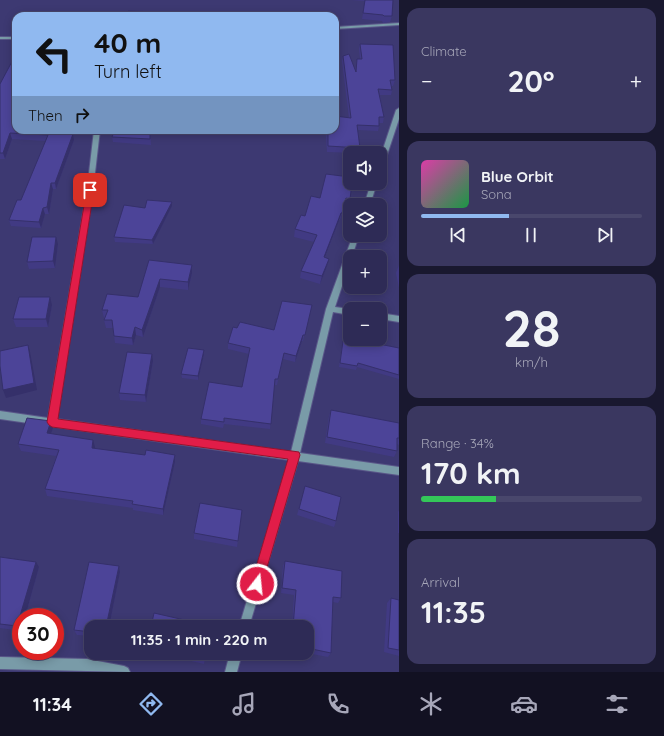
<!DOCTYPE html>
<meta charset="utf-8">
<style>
:root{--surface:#2e2b56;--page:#3a3760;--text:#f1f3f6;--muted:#a7a7b9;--line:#49476c;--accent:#90b9f0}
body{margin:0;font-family:Quicksand,sans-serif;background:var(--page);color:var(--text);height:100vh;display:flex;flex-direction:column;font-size:15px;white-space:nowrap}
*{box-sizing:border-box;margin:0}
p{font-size:13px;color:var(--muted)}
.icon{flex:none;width:22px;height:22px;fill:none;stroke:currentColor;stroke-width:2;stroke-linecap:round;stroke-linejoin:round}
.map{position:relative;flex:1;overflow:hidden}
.side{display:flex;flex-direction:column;gap:8px;padding:8px;background:#19182f;width:265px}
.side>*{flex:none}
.guide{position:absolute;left:12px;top:12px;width:327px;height:122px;border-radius:12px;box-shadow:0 2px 10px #0003,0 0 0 1px var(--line);background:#90b9f0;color:#111;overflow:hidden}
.controls{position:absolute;left:343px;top:146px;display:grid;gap:8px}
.controls a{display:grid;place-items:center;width:44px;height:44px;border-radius:8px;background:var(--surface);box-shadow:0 2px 10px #0003,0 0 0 1px var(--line);font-size:20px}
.speed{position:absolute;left:12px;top:608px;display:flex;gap:8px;font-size:20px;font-weight:700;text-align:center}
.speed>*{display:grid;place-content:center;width:52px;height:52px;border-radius:50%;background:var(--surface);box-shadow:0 2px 10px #0003,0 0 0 1px var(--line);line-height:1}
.speed .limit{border:6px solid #d22;background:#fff;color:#111}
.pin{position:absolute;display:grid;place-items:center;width:34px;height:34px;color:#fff;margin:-17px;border-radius:8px;box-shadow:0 2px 6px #0006}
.me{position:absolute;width:44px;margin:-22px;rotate:16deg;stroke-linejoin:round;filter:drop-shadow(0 0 3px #0008)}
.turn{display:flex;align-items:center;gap:14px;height:84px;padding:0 16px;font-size:18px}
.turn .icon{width:52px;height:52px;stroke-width:2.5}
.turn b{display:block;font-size:28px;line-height:34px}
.then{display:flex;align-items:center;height:38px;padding:0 16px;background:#0003;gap:8px;font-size:15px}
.big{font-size:30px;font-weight:700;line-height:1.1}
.side .widget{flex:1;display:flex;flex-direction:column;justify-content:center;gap:6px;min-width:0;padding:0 14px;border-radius:12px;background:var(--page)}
.side .dial{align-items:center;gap:0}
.dial b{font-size:52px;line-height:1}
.song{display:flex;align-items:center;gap:12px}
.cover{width:48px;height:48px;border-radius:6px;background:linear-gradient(135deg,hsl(320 70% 55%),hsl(140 70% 35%))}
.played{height:4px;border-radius:2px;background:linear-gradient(90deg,var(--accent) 40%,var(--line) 40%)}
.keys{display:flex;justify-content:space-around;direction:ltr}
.heat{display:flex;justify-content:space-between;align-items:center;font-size:22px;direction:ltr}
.charge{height:6px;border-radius:3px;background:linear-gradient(90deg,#34c759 34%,var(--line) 0)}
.trip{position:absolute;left:84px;top:620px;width:230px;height:40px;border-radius:12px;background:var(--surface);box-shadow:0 2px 10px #0003,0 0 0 1px var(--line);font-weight:700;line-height:40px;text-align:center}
.tab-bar{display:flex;height:64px;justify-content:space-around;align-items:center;background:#121122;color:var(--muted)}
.tab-bar .icon{width:28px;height:28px}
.tab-bar .active{color:var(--accent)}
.tab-bar b{font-size:18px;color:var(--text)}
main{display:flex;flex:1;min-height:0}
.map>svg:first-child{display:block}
</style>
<main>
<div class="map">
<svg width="399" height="672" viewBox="0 0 399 672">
<rect width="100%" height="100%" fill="#3d3972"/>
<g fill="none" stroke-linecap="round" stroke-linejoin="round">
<!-- street casing -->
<g stroke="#595688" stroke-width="2">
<path id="street" d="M399,23V25L335,29V27Z
M0,37H16V39H0Z
M399,108V119L383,167L380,169V158L396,110Z
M94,130H100L93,190L57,419L291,452L326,309L353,235H359L352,257H350V262L335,307L350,309V315L333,312L300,453L399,467V475L298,461L249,627H239L289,460L0,419V411L48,418L87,190Z
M371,183H377L370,205H364Z
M380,313L399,316V322L380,319Z
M230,653H242L237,672H225Z
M0,657L87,659L124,666L128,668L130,672L0,669Z"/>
</g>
<!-- street -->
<use href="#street" fill="#799ba8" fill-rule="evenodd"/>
</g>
<!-- wall -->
<path fill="#413a83" d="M351,0H393L392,16L390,22L383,23L382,21L362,19L365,1Z
M16,41V130L55,134H73L74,140L56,189H53L49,214H45L41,228L11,226L9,220L21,200L46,141L12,139L5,159H0V84L14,58L12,52Z
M360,44L395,80L393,86H391L392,90L391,95H380L384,117L383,123H379V126L378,131L358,130L360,148L358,153L327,152L326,137L327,130L349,118L342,61L343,56L355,71L357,59H360L359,49Z
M150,130L151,145L113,142L112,137Z
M326,174L350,199L348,207L344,206L340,220H339L325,258L329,259L327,266L320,284L300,278L301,271L314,242L294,237L295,229L305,216L320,198Z
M172,206L153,244L115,242L114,237L145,208Z
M58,244L55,268L29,269L27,262Z
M149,260L192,265V273L188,290L160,287L143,337L136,335L133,345L115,343L113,328H106L104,320L105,318H104L102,310L138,297Z
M399,265V288L396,273Z
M52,305L48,327H16L13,319Z
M312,305L303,341H302L295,362L283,359L277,385H274L270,429L224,424L223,428L201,424V419L242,387L249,354L228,349V343L237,328L274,330Z
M343,341L373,346L399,348V379L357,367L356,370L339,367L342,345Z
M204,350V354L198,380L182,378L181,374Z
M153,361L146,402L120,400L119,393Z
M331,410L399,423V445L397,444V451L394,457L325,443L329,416Z
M51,421L53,428L51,434L95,447L94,448L175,462L163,515L133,510V508L47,496L45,489L56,456L21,451L18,444Z
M305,486L336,521L334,527L297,515Z
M242,510L237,547L194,539V533Z
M399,510V533H398V512Z
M0,558L39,567L25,617H21V631L0,628Z
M285,561L341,598L338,603L333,602L331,653L328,657L307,653V627H292L294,595L281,593L283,566Z
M119,566L120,572L109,627H91V636L77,635L74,630Z
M391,598L399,600V656L384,652L387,603Z
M157,653H206L204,664Z"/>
<!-- shaded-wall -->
<path fill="#35306a" d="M54,130H56L55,140L53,134Z
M10,133L12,139L5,159L3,153Z
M73,134L74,140L56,189L55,183Z
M51,183L53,189L49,214L47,207Z
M172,202V206L153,244L152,240Z
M43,208L45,214L41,228L39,222Z
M341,213L339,220L322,265L324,257Z
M56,237L58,244L55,268L53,261Z
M329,259L327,266L320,284L322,276Z
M192,265V273L188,290V282Z
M160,279V287L143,337L142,330Z
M50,297L52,305L48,327L46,319Z
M135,327L136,335L133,345L132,338Z
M303,335L302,341L295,362L296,356Z
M28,345L30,352L37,390L6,398L3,390Z
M204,350V354L198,380V376Z
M152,354L153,361L146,402L145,395Z
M51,421L53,428L49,440L47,433Z
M93,440L95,447L94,455L92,448Z
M175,455V462L163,515V509Z
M36,562L39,567L25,617H21V631L17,626Z
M119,566L120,572L109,627H106Z"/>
<!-- building -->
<path fill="#4c4498" stroke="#35306a" d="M365,0H393L392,16H384L383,15L363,13Z
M128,11L218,14V16H83L84,14H111L112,12H128Z
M16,41V52H12Z
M360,44L393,45L395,80H390L392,90L378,89L384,117H379V126L357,125L360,148L328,146V130H335V116L351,118L343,56L349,54L356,72L357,59H362Z
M16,54V130H54L53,134H73L55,183H51L47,207L43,208L39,222L9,220L17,200H21L48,135L10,133L3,153H0V84Z
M115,130H150V139L112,137Z
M326,174L350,177V183H352L350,199L346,198L342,213H341L324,257L329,259L322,276L301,271L317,235L295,229L301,215L305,216L311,196L320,198Z
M147,200L172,202L152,240L114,237L124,205L145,208Z
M32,237H56L53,261L27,262Z
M149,260L192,265L188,282L160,279L142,330L135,327L132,338L114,336L112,320H104L108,310H102L107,294L138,297Z
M19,297H50L46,319H13Z
M282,301L312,305L305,335H303L296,356L284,353L278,379H275L271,424L224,418V422L201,419L209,382L242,387L250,348L228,343L233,327L237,328L240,322L274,330Z
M343,341L373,346L374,343L399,348V375L358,363L357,366L340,363Z
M28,345L34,383L3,390L0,366V351Z
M188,348L204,350L198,376L181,374Z
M127,352L152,354L145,395L119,393Z
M331,410L399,423V438H397V451L327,437Z
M27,418L51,421L47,433L93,440L92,448L145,455L146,450L175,455L163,509L132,504L133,501L45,489L59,450L18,444Z
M305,486L341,497L336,521L299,509Z
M200,503L242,510L238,541L194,533Z
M0,557L36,562L17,626L0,624Z
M285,561L342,571L341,598L333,597L331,653L307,648V627H293L296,590L282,588Z
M89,562L119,566L106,627H91V632L74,630Z
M391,598L399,600V650L388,648Z
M154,613L211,626L210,627H151Z
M174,653H205L204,660Z"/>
<!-- route -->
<path fill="#e11d48" stroke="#92132f" d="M87,188H93L94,190L58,419L299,452L300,455L261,588L257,590L252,588L251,584L288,459L52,427L49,425L47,422Z"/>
</svg>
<div class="controls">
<a><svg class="icon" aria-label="sound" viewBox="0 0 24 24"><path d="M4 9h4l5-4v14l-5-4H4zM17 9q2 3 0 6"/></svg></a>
<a><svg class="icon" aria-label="layers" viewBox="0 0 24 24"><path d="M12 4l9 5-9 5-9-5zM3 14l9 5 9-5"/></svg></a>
<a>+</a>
<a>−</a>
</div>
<div class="speed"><div class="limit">30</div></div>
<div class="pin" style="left:90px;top:190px;background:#d93025"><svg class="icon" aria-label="arrive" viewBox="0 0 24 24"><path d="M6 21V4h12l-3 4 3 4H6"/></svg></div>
<svg class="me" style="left:257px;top:584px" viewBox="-20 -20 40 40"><circle r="17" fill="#e11d48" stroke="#fff" stroke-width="3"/><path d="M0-11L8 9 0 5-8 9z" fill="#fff"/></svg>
<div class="trip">11:35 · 1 min · 220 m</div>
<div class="guide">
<div class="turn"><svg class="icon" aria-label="left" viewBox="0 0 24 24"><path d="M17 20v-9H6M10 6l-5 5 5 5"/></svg><div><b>40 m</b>Turn left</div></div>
<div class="then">Then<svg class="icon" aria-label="right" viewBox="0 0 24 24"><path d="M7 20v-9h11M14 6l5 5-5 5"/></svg></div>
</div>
</div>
<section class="side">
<div class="widget"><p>Climate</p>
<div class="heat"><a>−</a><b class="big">20°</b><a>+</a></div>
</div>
<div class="widget">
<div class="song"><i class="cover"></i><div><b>Blue Orbit</b><p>Sona</p></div></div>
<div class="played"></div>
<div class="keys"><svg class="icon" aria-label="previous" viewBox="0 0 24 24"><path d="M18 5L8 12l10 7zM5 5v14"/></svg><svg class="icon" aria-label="pause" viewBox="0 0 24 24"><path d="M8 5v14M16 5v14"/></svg><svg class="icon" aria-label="next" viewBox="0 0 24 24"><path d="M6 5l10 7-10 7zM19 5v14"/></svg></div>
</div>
<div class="widget dial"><b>28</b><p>km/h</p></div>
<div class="widget"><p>Range · 34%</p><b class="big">170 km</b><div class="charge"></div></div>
<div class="widget"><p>Arrival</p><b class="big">11:35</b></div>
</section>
</main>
<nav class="tab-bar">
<b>11:34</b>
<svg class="icon active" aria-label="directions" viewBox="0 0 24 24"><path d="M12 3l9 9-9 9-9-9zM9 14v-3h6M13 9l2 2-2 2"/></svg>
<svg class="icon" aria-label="music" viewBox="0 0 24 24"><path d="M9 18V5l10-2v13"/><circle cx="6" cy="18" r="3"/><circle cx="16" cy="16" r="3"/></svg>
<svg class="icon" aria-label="phone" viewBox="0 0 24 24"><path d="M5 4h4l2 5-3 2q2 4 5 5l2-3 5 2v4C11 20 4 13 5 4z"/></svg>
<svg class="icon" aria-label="climate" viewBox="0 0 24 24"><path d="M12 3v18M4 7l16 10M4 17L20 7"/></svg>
<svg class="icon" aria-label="car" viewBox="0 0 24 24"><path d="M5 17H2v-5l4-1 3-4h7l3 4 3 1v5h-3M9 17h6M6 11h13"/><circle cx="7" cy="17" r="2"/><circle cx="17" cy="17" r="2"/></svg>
<svg class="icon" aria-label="filters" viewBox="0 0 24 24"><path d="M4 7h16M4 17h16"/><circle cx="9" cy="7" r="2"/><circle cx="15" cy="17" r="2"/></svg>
</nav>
